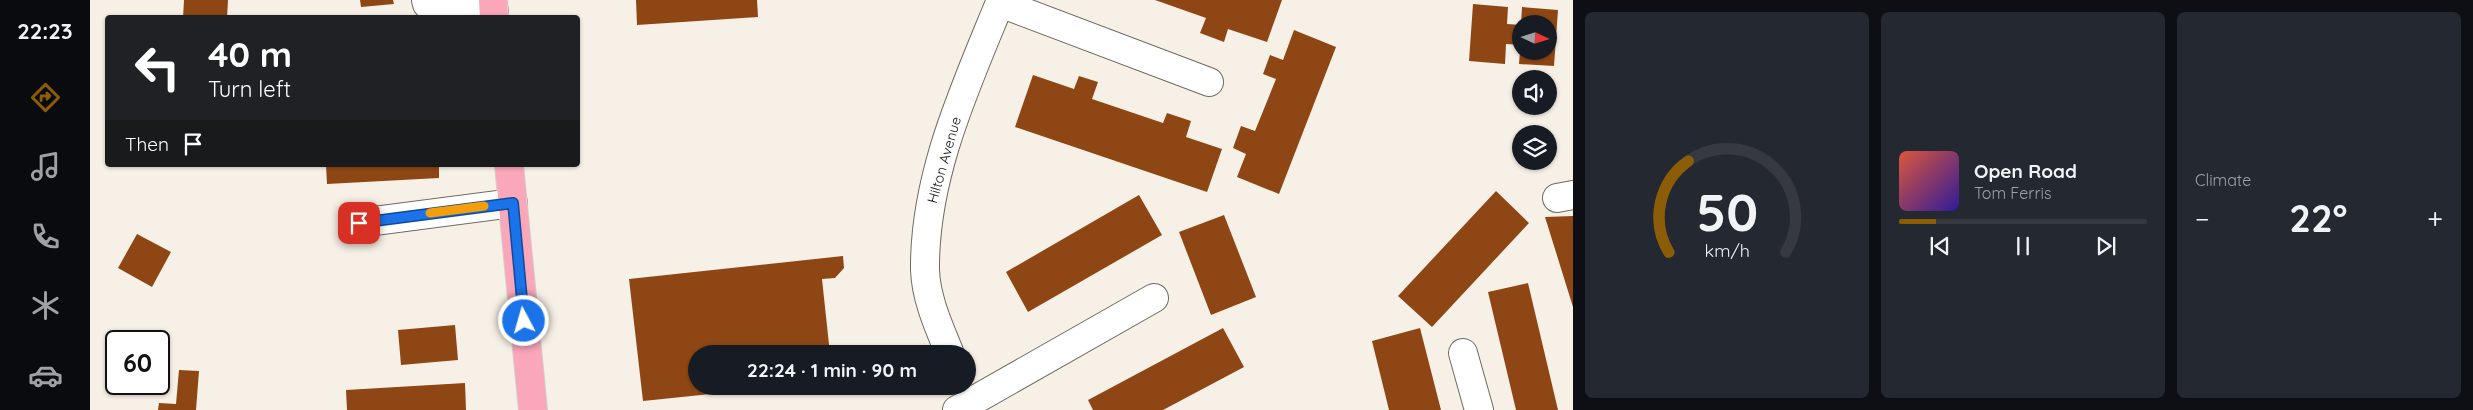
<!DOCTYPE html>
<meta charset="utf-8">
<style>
:root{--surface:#171b24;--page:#242831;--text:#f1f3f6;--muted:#9ea1a6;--line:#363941;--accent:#8d5c07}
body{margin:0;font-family:Quicksand,sans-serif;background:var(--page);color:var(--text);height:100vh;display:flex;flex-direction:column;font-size:19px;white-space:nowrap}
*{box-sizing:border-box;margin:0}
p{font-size:16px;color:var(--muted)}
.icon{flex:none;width:28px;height:28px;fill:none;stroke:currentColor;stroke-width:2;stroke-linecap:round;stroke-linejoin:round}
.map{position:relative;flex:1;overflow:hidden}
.details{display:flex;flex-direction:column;gap:12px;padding:12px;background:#0d0f14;width:900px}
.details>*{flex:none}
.hud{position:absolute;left:15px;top:15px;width:475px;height:152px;border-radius:5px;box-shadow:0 1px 4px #0004;background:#202124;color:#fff;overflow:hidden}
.needle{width:32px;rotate:94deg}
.buttons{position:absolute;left:1422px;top:15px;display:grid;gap:10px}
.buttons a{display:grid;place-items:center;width:45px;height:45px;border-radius:50%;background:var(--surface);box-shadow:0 1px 4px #0004;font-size:25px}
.speed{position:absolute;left:15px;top:330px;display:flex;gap:10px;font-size:25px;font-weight:700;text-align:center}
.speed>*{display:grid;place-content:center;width:65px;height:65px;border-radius:50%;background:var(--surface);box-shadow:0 1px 4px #0004;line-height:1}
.speed .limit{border:2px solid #111;border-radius:8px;background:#fff;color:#111}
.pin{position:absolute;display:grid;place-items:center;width:42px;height:42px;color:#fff;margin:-21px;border-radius:10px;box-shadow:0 2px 8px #0006}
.me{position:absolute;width:55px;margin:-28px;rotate:354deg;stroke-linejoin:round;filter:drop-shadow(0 0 4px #0008)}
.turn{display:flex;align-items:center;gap:18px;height:105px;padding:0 20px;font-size:22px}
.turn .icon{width:65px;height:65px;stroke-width:2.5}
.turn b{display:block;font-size:35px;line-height:42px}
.then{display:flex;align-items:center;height:48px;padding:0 20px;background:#0003;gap:10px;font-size:19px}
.big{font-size:38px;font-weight:700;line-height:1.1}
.details .tile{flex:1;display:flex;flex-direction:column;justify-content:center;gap:8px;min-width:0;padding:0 18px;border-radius:8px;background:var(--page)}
.details .dial{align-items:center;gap:0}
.dial svg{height:130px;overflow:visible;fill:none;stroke:var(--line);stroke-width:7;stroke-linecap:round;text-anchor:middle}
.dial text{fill:var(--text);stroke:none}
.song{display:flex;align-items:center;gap:15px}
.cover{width:60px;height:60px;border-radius:8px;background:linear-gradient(135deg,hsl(10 70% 55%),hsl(250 70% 35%))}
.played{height:5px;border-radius:2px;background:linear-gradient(90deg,var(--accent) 15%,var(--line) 15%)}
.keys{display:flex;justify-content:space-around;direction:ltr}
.heat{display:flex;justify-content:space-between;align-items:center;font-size:28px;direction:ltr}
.details .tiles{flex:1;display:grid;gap:12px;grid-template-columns:repeat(3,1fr)}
.trip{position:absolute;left:598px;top:345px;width:288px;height:50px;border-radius:25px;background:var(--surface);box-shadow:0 1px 4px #0004;font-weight:700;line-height:50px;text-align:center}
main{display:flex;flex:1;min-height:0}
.tab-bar{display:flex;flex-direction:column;width:90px;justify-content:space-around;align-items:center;background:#090b0e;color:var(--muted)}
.tab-bar .icon{width:35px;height:35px}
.tab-bar .active{color:var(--accent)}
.tab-bar b{font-size:22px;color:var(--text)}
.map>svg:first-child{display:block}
</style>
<main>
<nav class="tab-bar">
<b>22:23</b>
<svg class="icon active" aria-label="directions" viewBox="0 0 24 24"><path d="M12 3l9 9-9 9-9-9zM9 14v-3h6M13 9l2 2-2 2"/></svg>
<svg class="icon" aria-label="music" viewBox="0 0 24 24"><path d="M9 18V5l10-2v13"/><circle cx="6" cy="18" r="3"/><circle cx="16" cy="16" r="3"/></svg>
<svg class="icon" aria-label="phone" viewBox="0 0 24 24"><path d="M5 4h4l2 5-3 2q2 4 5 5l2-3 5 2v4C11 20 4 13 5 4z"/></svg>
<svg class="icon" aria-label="climate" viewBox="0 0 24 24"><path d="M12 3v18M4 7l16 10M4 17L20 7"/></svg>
<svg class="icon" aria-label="car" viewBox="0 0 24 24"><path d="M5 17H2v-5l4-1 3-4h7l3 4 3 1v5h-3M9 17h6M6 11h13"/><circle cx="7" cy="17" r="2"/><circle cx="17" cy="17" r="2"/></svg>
</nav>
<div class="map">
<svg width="1483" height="410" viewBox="0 0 1483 410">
<rect width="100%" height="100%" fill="#f7f0e6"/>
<!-- building -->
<path fill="#8e4714" d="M94,0H138L137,18H93Z
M270,0H303L304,4L271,7Z
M546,0H667L668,17L547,25Z
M1065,0H1192L1177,42L1138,29L1134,42L1110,33L1116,18Z
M1383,4L1418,7L1417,24L1431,25V45L1416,44L1415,64L1379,61Z
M1432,7L1468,10L1464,66L1429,64L1430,51H1459V24H1431Z
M1204,30L1246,47L1189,194L1147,177L1156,154L1143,148L1151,126L1165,131L1186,79L1173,74L1180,55L1193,60Z
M943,75L984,89L989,76L1008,82L1002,99L1073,123L1077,113L1101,121L1096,137L1132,149L1117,192L925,127Z
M236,165H349V178L237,184Z
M1406,191L1439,223L1342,327L1308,296Z
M1049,195L1072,235L938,312L916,272Z
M1134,215L1166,297L1121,315L1089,232Z
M1483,216V307L1455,217Z
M47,234L81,252L62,287L28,268Z
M753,256L754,268L745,278L732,279L740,354H606V386L678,388L553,401L539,279Z
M1438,283L1468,410H1426L1398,292Z
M365,325L368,360L311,365L308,330Z
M1133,328L1154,367L1073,410H1003L998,400Z
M1330,328L1351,410H1299L1282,341Z
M89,370L109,371L106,410H68L69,403L86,404Z
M375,383L376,410H257L256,390Z"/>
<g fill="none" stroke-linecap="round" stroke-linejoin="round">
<!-- minor casing -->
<g stroke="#706a61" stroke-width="30">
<path id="minor" d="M336,0L337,4L349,12L356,13L404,11
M910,3L1119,82
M1467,198L1483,195
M269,223L423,203
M1373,353L1389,410
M860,354C849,327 836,299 835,270C834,175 876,86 911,0
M867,410L1064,298"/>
</g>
<!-- major casing -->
<g stroke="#cfcfce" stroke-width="30">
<path id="major" d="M403,0L404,18
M419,165L443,410"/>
</g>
<!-- minor -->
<use href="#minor" stroke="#fff" stroke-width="28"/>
<!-- major -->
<use href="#major" stroke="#faa7b9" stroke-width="28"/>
</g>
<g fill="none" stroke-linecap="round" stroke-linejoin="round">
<!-- route casing -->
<g stroke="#114b97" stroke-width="12">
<path id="route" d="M269,223L423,203L434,321"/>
</g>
<!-- route -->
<use href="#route" stroke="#1a73e8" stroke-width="9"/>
<!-- slow -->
<path stroke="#f59e0b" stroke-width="9" d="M340,213L394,206"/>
</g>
<g text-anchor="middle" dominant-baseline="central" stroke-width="5" stroke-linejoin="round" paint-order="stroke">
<!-- street labels -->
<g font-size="14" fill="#110e0b" stroke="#fefefe">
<text transform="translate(854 160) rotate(-74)">Hilton Avenue</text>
</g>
</g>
</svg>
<div class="buttons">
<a><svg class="needle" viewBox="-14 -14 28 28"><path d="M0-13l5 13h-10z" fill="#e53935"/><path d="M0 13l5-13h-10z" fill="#9ea1a6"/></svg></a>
<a><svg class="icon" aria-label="sound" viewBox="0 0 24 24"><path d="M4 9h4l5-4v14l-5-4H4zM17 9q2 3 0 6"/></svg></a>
<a><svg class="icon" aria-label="layers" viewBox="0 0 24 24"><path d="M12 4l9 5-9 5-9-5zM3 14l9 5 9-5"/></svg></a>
</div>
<div class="speed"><div class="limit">60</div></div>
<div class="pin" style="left:269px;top:223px;background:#d93025"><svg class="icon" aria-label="arrive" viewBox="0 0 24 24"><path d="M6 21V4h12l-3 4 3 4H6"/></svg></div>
<svg class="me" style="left:434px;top:321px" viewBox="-20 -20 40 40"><circle r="17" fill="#1a73e8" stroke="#fff" stroke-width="3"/><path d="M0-11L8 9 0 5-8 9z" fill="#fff"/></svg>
<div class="trip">22:24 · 1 min · 90 m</div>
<div class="hud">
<div class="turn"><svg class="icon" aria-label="left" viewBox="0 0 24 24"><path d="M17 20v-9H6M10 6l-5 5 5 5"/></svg><div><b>40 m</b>Turn left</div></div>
<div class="then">Then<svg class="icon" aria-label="arrive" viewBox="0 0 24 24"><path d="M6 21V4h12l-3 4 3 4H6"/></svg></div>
</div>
</div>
<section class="details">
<div class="tiles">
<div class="tile dial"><svg viewBox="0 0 100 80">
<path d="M14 69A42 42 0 1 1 86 69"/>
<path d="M14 69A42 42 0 0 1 26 13" stroke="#8d5c07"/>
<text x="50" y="56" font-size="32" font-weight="700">50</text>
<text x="50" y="72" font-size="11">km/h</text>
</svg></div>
<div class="tile">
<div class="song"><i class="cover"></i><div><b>Open Road</b><p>Tom Ferris</p></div></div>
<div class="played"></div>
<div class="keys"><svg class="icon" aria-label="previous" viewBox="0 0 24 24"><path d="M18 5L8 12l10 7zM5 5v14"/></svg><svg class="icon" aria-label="pause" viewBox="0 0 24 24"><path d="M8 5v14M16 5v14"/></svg><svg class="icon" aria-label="next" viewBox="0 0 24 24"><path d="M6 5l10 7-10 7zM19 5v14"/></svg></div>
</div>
<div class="tile"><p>Climate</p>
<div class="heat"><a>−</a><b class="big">22°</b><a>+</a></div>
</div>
</div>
</section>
</main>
